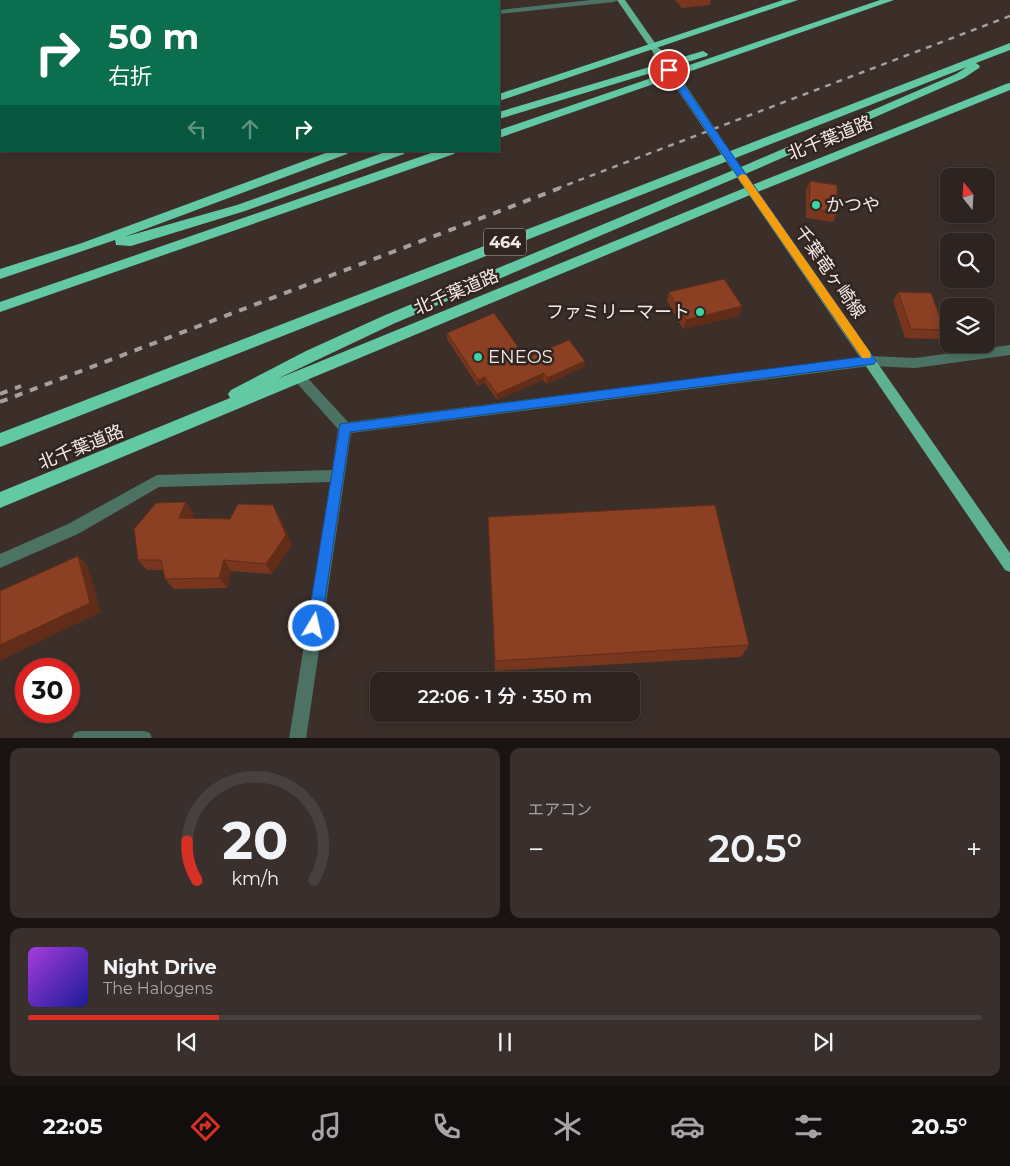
<!DOCTYPE html>
<html lang="ja">
<meta charset="utf-8">
<style>
:root{--surface:#2d2320;--page:#392f2d;--text:#f1f3f6;--muted:#a7a4a5;--line:#48403e;--accent:#d93025}
body{margin:0;font-family:Montserrat,"Noto Sans JP",sans-serif;background:var(--page);color:var(--text);height:100vh;display:flex;flex-direction:column;font-size:19px;white-space:nowrap}
*{box-sizing:border-box;margin:0}
p{font-size:16px;color:var(--muted)}
.icon{flex:none;width:28px;height:28px;fill:none;stroke:currentColor;stroke-width:2;stroke-linecap:round;stroke-linejoin:round}
.map{position:relative;height:738px;overflow:hidden}
.drawer{display:flex;flex-direction:column;gap:10px;padding:10px;background:#191312;flex:1}
.drawer>*{flex:none}
.top-card{position:absolute;left:0px;top:0px;width:500px;height:152px;box-shadow:0 2px 8px #0003,0 0 0 1px var(--line);background:#0b6e4f;color:#fff;overflow:hidden}
.needle{width:32px;rotate:342deg}
.fabs{position:absolute;left:940px;top:168px;display:grid;gap:10px}
.fabs a{display:grid;place-items:center;width:55px;height:55px;border-radius:10px;background:var(--surface);box-shadow:0 2px 8px #0003,0 0 0 1px var(--line);font-size:25px}
.speed{position:absolute;left:15px;top:658px;display:flex;gap:10px;font-size:25px;font-weight:700;text-align:center}
.speed>*{display:grid;place-content:center;width:65px;height:65px;border-radius:50%;background:var(--surface);box-shadow:0 2px 8px #0003,0 0 0 1px var(--line);line-height:1}
.speed .limit{border:8px solid #d22;background:#fff;color:#111}
.pin{position:absolute;display:grid;place-items:center;width:42px;height:42px;color:#fff;margin:-21px;border:2px solid #fff;border-radius:50%;box-shadow:0 1px 5px #0007}
.me{position:absolute;width:55px;margin:-28px;rotate:9deg;stroke-linejoin:round;filter:drop-shadow(0 0 4px #0008)}
.turn{display:flex;align-items:center;gap:18px;height:105px;padding:0 25px;font-size:22px}
.turn .icon{width:65px;height:65px;stroke-width:2.5}
.turn b{display:block;font-size:35px;line-height:42px}
.lanes{display:flex;align-items:center;height:48px;padding:0 25px;background:#0003;justify-content:center;gap:25px;direction:ltr}
.lanes .off{opacity:.35}
.big{font-size:38px;font-weight:600;line-height:1.1}
.drawer .widget{flex:1;display:flex;flex-direction:column;justify-content:center;gap:8px;min-width:0;padding:0 18px;border-radius:10px;background:var(--page)}
.drawer .dial{align-items:center;gap:0}
.dial svg{height:130px;overflow:visible;fill:none;stroke:var(--line);stroke-width:7;stroke-linecap:round;text-anchor:middle}
.dial text{fill:var(--text);stroke:none}
.song{display:flex;align-items:center;gap:15px}
.cover{width:60px;height:60px;border-radius:8px;background:linear-gradient(135deg,hsl(280 70% 55%),hsl(240 70% 35%))}
.played{height:5px;border-radius:2px;background:linear-gradient(90deg,var(--accent) 20%,var(--line) 20%)}
.keys{display:flex;justify-content:space-around;direction:ltr}
.heat{display:flex;justify-content:space-between;align-items:center;font-size:28px;direction:ltr}
.drawer .tiles{flex:1;display:grid;gap:10px;grid-template-columns:1fr 1fr}
.widget:last-child{grid-column:span 2}
.trip{position:absolute;left:370px;top:672px;width:270px;height:50px;border-radius:10px;background:var(--surface);box-shadow:0 2px 8px #0003,0 0 0 1px var(--line);font-weight:600;line-height:50px;text-align:center}
.dock{display:flex;height:80px;justify-content:space-around;align-items:center;background:#120e0d;color:var(--muted)}
.dock .icon{width:35px;height:35px}
.dock .active{color:var(--accent)}
.dock b{font-size:22px;color:var(--text)}
.map>svg:first-child{display:block}
</style>
<div class="map">
<svg width="1010" height="739" viewBox="0 0 1010 739">
<rect width="100%" height="100%" fill="#3c2f2a"/>
<g fill="none" stroke-linecap="round" stroke-linejoin="round">
<!-- street -->
<path fill="#4c7263" fill-rule="evenodd" d="M349,0H357V1H349Z
M591,0H618L614,2L499,14V10Z
M1010,345V355L915,368L870,366L351,433L306,739H289L330,482L159,487L78,534L0,568V554L68,524L157,475L332,470L338,429L295,381L293,377L295,373H303L348,422L870,356L915,358Z
M80,731H144L150,733L152,739H72L74,733Z"/>
<!-- primary -->
<path fill="#5eb191" fill-rule="evenodd" d="M617,0H625L662,53L661,55H655Z
M745,178L749,179L1010,553V572L1005,570L741,183L740,181L741,179Z"/>
<!-- highway -->
<path fill="#63c9a4" fill-rule="evenodd" d="M783,0H798L499,101V94Z
M880,0H894L499,138V130Z
M1010,43V50L976,63L980,66L979,68L964,78L757,169L393,324L277,379L747,187L1006,84L1010,83V90L755,193L0,508V492L230,398L228,394L231,390L306,351L383,316L748,164L956,74L967,67L0,447V433Z
M703,51L708,54L707,56L499,119V112Z
M331,151H349L347,154L124,237L237,205L388,151H406L404,154L245,211L131,246L116,245L115,240L0,279V269L82,243Z
M437,151H456L454,154L0,312V302Z"/>
<!-- rail-far1 -->
<path stroke="#a89e9a" stroke-width="2.5" stroke-dasharray="6 6" stroke-linecap="butt" d="M556,189L1010,16"/>
<!-- rail -->
<path stroke="#a89e9a" stroke-width="4" stroke-dasharray="8 8" stroke-linecap="butt" d="M0,394L21,386
M0,402L560,188"/>
<!-- primary-bridge -->
<path stroke="#5eb191" stroke-width="9" d="M658,53L745,181"/>
</g>
<!-- wall -->
<path fill="#78361e" d="M675,0H711L710,5L682,8Z
M810,181L837,213L833,222L806,218V190Z
M669,292L742,306L739,316L683,329L667,301Z
M898,292L945,330L939,339L905,338L893,301Z
M447,333L526,358L584,367L547,384L543,380L497,400L485,383L478,386L447,339Z
M194,513L192,518L230,519L279,516L292,545L272,574L231,571L227,588L174,589L165,579L163,570H147L138,560Z
M488,517L749,645L741,657L495,671Z"/>
<!-- shaded-wall -->
<path fill="#612c18" d="M742,306L739,316L683,329L686,320Z
M585,361L584,367L547,384V378Z
M544,373L543,380L497,400V394Z
M485,377V383L478,386V380Z
M186,502L194,513L187,529L179,518Z
M273,505L292,545L272,574L266,564Z
M78,556L88,566L101,612L0,661V645Z
M224,560L231,571L227,588L219,578Z"/>
<!-- building -->
<path fill="#8b3f23" stroke="#612c18" d="M810,181L837,185V213L809,208Z
M724,279L742,306L686,320L669,292Z
M898,292L931,293L945,330L911,329Z
M494,313L526,358L569,340L585,361L547,378L544,373L497,394L485,377L478,380L447,333Z
M186,502L179,518L230,519L238,504L273,505L286,535L266,564L224,560L219,578L165,579L161,560H138L134,529L156,503Z
M715,505L749,645L495,661L488,517Z
M78,556L90,603L0,645V591Z"/>
<!-- route -->
<path fill="#1a73e8" stroke="#114b97" d="M667,68H672L874,358L876,361L874,364L350,432L321,626L319,631L314,633L309,631L307,626L340,424L861,357L665,70Z"/>
<!-- slow -->
<path fill="#f59e0b" d="M742,174L746,175L870,352L871,355L870,358H862L739,179L738,177Z"/>
<!-- markers -->
<g fill="#3cd4a4" stroke="#322520" stroke-width="2">
<circle cx="816" cy="205" r="5"/>
<circle cx="700" cy="312" r="5"/>
<circle cx="478" cy="357" r="5"/>
</g>
<g text-anchor="middle" dominant-baseline="central" stroke-width="5" stroke-linejoin="round" paint-order="stroke">
<!-- shield labels -->
<rect fill="#322520" stroke="#b9afab" stroke-width="1" x="484" y="228.5" width="42" height="27" rx="4"/>
<g font-size="16" font-weight="bold" fill="#f3eae7">
<text x="505" y="242">464</text>
</g>
<!-- street labels -->
<g font-size="18" fill="#f3eae7" stroke="#322520">
<text transform="translate(830 138) rotate(-22)">北千葉道路</text>
<text transform="translate(830 272) rotate(55)">千葉竜ヶ崎線</text>
<text transform="translate(456 292) rotate(-23)">北千葉道路</text>
<text transform="translate(81 447) rotate(-22)">北千葉道路</text>
</g>
<!-- poi labels -->
<g font-size="18" fill="#f3eae7" stroke="#322520" text-anchor="start">
<text x="826" y="205">かつや</text>
<text x="690" y="312" text-anchor="end">ファミリーマート</text>
<text x="488" y="357">ENEOS</text>
</g>
</g>
</svg>
<div class="fabs">
<a><svg class="needle" viewBox="-14 -14 28 28"><path d="M0-13l5 13h-10z" fill="#e53935"/><path d="M0 13l5-13h-10z" fill="#a7a4a5"/></svg></a>
<a><svg class="icon" aria-label="search" viewBox="0 0 24 24"><circle cx="10" cy="10" r="6"/><path d="M15 15l6 6"/></svg></a>
<a><svg class="icon" aria-label="layers" viewBox="0 0 24 24"><path d="M12 4l9 5-9 5-9-5zM3 14l9 5 9-5"/></svg></a>
</div>
<div class="speed"><div class="limit">30</div></div>
<div class="pin" style="left:669px;top:70px;background:#d93025"><svg class="icon" aria-label="arrive" viewBox="0 0 24 24"><path d="M6 21V4h12l-3 4 3 4H6"/></svg></div>
<svg class="me" style="left:314px;top:626px" viewBox="-20 -20 40 40"><circle r="17" fill="#1a73e8" stroke="#fff" stroke-width="3"/><path d="M0-11L8 9 0 5-8 9z" fill="#fff"/></svg>
<div class="trip">22:06 · 1 分 · 350 m</div>
<div class="top-card">
<div class="turn"><svg class="icon" aria-label="right" viewBox="0 0 24 24"><path d="M7 20v-9h11M14 6l5 5-5 5"/></svg><div><b>50 m</b>右折</div></div>
<div class="lanes"><svg class="icon off" aria-label="left" viewBox="0 0 24 24"><path d="M17 20v-9H6M10 6l-5 5 5 5"/></svg><svg class="icon off" aria-label="ahead" viewBox="0 0 24 24"><path d="M12 20V5M6 11l6-6 6 6"/></svg><svg class="icon" aria-label="right" viewBox="0 0 24 24"><path d="M7 20v-9h11M14 6l5 5-5 5"/></svg></div>
</div>
</div>
<section class="drawer">
<div class="tiles">
<div class="widget dial"><svg viewBox="0 0 100 80">
<path d="M14 69A42 42 0 1 1 86 69"/>
<path d="M14 69A42 42 0 0 1 8 45" stroke="#d93025"/>
<text x="50" y="56" font-size="32" font-weight="700">20</text>
<text x="50" y="72" font-size="11">km/h</text>
</svg></div>
<div class="widget"><p>エアコン</p>
<div class="heat"><a>−</a><b class="big">20.5°</b><a>+</a></div>
</div>
<div class="widget">
<div class="song"><i class="cover"></i><div><b>Night Drive</b><p>The Halogens</p></div></div>
<div class="played"></div>
<div class="keys"><svg class="icon" aria-label="previous" viewBox="0 0 24 24"><path d="M18 5L8 12l10 7zM5 5v14"/></svg><svg class="icon" aria-label="pause" viewBox="0 0 24 24"><path d="M8 5v14M16 5v14"/></svg><svg class="icon" aria-label="next" viewBox="0 0 24 24"><path d="M6 5l10 7-10 7zM19 5v14"/></svg></div>
</div>
</div>
</section>
<nav class="dock">
<b>22:05</b>
<svg class="icon active" aria-label="directions" viewBox="0 0 24 24"><path d="M12 3l9 9-9 9-9-9zM9 14v-3h6M13 9l2 2-2 2"/></svg>
<svg class="icon" aria-label="music" viewBox="0 0 24 24"><path d="M9 18V5l10-2v13"/><circle cx="6" cy="18" r="3"/><circle cx="16" cy="16" r="3"/></svg>
<svg class="icon" aria-label="phone" viewBox="0 0 24 24"><path d="M5 4h4l2 5-3 2q2 4 5 5l2-3 5 2v4C11 20 4 13 5 4z"/></svg>
<svg class="icon" aria-label="climate" viewBox="0 0 24 24"><path d="M12 3v18M4 7l16 10M4 17L20 7"/></svg>
<svg class="icon" aria-label="car" viewBox="0 0 24 24"><path d="M5 17H2v-5l4-1 3-4h7l3 4 3 1v5h-3M9 17h6M6 11h13"/><circle cx="7" cy="17" r="2"/><circle cx="17" cy="17" r="2"/></svg>
<svg class="icon" aria-label="filters" viewBox="0 0 24 24"><path d="M4 7h16M4 17h16"/><circle cx="9" cy="7" r="2"/><circle cx="15" cy="17" r="2"/></svg>
<b>20.5°</b>
</nav>
